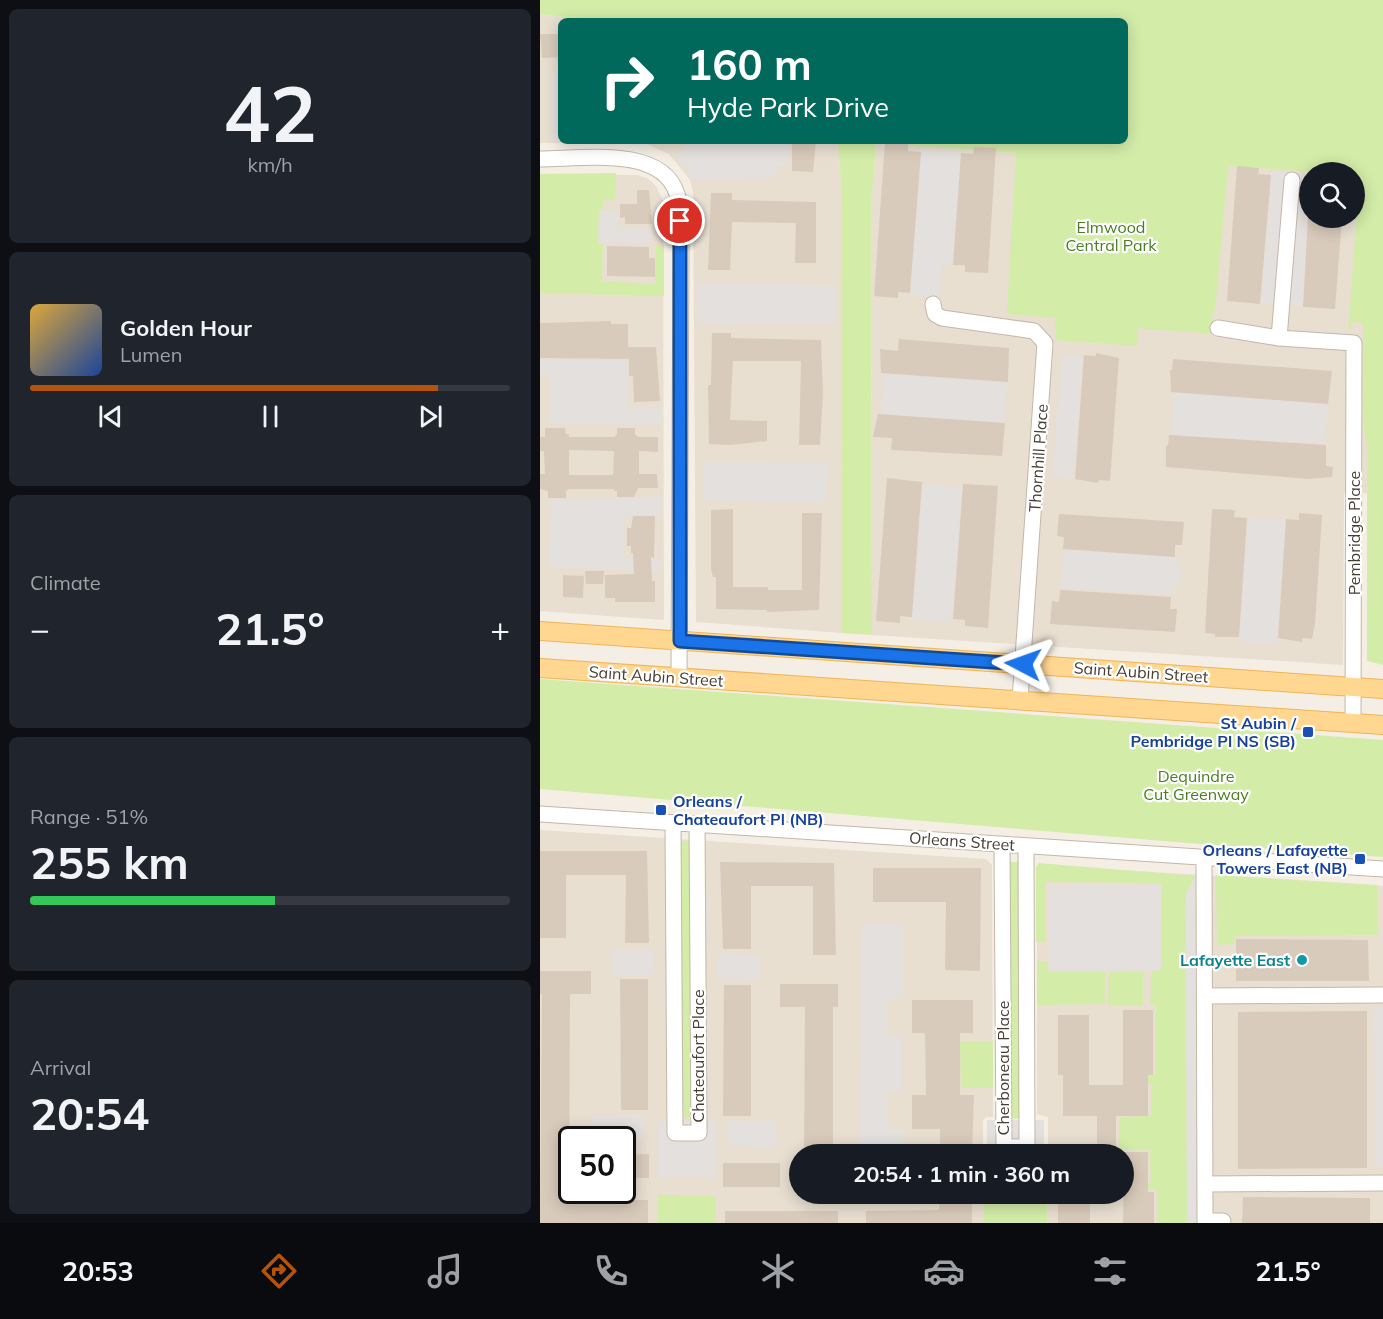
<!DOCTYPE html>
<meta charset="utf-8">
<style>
:root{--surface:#171b24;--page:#20242c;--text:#f1f3f6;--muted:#9ea1a6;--line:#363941;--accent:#b45309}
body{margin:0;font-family:Mulish,sans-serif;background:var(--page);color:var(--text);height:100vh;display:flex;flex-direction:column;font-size:22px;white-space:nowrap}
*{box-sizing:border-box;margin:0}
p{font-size:20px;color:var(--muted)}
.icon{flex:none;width:33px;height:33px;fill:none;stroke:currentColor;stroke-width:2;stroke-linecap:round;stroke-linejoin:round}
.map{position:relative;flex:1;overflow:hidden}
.panel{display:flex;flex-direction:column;gap:9px;padding:9px;background:#0d0f14;width:540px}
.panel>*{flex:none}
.banner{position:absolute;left:18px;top:18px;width:570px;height:126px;border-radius:9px;box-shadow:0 3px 15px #0003;background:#00695c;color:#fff;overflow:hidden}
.fabs{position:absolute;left:759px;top:162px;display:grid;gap:12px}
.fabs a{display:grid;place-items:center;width:66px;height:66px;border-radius:50%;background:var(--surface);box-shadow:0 3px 15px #0003;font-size:30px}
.speed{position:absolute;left:18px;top:1126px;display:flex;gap:12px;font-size:30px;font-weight:700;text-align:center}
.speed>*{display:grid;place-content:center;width:78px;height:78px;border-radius:50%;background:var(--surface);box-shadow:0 3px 15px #0003;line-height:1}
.speed .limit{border:3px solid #111;border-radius:9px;background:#fff;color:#111}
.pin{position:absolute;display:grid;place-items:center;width:51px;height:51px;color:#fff;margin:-26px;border:3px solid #fff;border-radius:50%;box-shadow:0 2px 6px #0007}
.me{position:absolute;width:66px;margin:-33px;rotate:274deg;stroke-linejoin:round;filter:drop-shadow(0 0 4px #0008)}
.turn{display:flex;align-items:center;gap:21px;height:126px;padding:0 30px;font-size:27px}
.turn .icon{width:78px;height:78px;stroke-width:2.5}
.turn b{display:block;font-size:42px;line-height:51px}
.big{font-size:45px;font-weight:700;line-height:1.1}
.panel .card{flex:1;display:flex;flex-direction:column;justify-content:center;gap:9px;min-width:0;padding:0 21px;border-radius:9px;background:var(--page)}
.panel .dial{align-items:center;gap:0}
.dial b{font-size:78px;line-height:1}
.song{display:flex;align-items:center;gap:18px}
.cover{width:72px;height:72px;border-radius:9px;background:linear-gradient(135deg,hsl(40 70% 55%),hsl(220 70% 35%))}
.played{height:6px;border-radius:3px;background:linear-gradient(90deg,var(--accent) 85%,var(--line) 85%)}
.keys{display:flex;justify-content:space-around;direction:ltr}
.heat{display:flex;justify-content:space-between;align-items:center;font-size:33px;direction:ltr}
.charge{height:9px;border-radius:4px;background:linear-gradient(90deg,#34c759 51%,var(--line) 0)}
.trip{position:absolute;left:249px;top:1144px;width:345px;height:60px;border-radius:30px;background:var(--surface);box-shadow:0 3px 15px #0003;font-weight:700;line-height:60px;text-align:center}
.menu{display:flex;height:96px;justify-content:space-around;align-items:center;background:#090b0e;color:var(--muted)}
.menu .icon{width:42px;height:42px}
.menu .on{color:var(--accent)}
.menu b{font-size:27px;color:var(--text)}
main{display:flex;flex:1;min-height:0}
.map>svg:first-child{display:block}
</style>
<main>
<section class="panel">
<div class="card dial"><b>42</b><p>km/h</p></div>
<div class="card">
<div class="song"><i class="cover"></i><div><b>Golden Hour</b><p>Lumen</p></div></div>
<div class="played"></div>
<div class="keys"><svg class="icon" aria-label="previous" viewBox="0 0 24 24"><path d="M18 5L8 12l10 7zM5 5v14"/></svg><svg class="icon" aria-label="pause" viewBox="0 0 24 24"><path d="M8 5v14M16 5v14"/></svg><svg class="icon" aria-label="next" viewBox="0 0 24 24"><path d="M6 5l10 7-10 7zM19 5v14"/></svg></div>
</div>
<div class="card"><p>Climate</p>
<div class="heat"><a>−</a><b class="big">21.5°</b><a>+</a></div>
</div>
<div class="card"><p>Range · 51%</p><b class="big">255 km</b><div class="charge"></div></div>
<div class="card"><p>Arrival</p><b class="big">20:54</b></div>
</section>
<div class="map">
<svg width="843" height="1223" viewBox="0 0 843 1223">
<rect width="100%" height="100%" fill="#f4eee4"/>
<!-- residential -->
<path fill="#e8dfd1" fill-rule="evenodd" d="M0,14L53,21H21V141H298L301,184L302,633L156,622L153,192L150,180L129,154L104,143H0Z
M336,142L476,153L469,311L517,316L596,346L598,328L685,165L789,172H770V218H814L815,174L827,175L829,493H804L803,665L332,635L331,207Z
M0,174L97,175L107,178L116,186L123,201L124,620L0,611Z
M0,830L446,859L452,865L453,1117H446L443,1121V1155H260V1194H444V1223H0ZM32,1140H82V1191H32Z
M497,865L843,886V1223H507L508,1194H584V1155H508V1117L497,1114Z"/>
<!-- green -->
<path fill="#d3eca8" d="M0,0H843V665L827,661V445L823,423V323L813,322L808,332L820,175L688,166L675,312H672L674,334L598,328L597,346L516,340L515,318L467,314L476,153L336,143L331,207L332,635L302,633L301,184L298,141H585V21H53L0,14Z
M76,173L75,200H63V209L59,210L58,244H63L62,281L115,284L116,245H124V296L0,293V174Z
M0,679L843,740V857L648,843L0,789Z
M140,841H151L152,1118H141Z
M469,862H479L481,1117L475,1119L471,1118Z
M499,863L655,876L646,895L647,1223H617V1190L604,1189L605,1183L611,1182L610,1150L579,1149V1117L611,1116V1084L605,1083V1075L616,1074V1005L610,1004L612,971L621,970L622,883L505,882V942H496V867Z
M676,875L837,885V935L695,936L694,944L677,945Z
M497,961H508V972H565V1004L497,1005Z
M569,972H603V1005H568Z
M420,1041H453V1088H421Z
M444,1194H508L507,1223H444Z
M118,1195L176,1196V1223H118Z"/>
<!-- parking -->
<path fill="#e4e0dd" d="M11,74H21V141H11Z
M146,141H247V165H235V178L149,179V168L132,153L146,152Z
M382,149L423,153L413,264H402L399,298L369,295Z
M731,171L769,174L770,218H772L765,306L721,303Z
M60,211H78V228L112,229V243L60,242Z
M157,284L296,285V323H158Z
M522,355L543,357L533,478L512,477Z
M0,360H87V408L122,409V425L9,423L10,373H0Z
M344,374L467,383L464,423L341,414Z
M634,392L787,403L785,444L631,435Z
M164,461L287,462L286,502L163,500Z
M383,484L423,487L411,622L371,619Z
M122,497V515H85L84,558H122V572L8,566L11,500Z
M708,517L746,519L737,645L699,642Z
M523,550L637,557V566L641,567L640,586H634V595L520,588Z
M655,876L672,878L674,1223H647L646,895Z
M509,885H621V970L509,971Z
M322,923H363L362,998L347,999V1036H362V1092H347V1129L363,1130V1155H320Z
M72,949H114V975H72Z
M178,954L221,955L220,979L177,978Z
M834,1008H843V1166H835Z
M52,1115H104V1139H52Z
M447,1120H504V1155H447Z
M118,1121H175V1178H118Z
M188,1121L236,1122L235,1147L187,1146Z"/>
<!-- building -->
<path fill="#d9cbbb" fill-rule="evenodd" d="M0,34H21V57L2,58Z
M252,141H276L273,172L252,171Z
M345,142L368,144V151L381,152L370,293L358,292V298L334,296Z
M434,147L456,148L448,273L425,272V265H413L421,153L433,154Z
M697,166L719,168L718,174L731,175L720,304L687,301Z
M97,190H109L112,224H85V217L80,218V204H97Z
M171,193H192V200L276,202V263H255L256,223L192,222L190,270H168Z
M768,218H802L795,309L763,307Z
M67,246L109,247V258H115V277L67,276Z
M71,321V324H88V347H116L120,401L94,402L93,376H89V359L0,358V323Z
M172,333H191V338L281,340L283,392L280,445H259L261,361H193L190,420L227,421V441L191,445L169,444L168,385H171Z
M359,339L469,348L468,382L341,373L340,349L358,351Z
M556,353L579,358L570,481L559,480L558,483L535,479L544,355L556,356Z
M633,359L792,371L788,404L631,392L630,370H632Z
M338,414L465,423L462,456L351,450L352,438L333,437Z
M5,428H25L26,434H29V437H74L77,434V428H95V434L98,437H118V452L99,451V474H117L118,488H98L94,497H77V491H74V489H29L26,491V498H8V491L0,489V474H5L4,451H0V437H5ZM29,450L74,451L73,475H29Z
M629,435L786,445V466L793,467L792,477L768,479L626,467V445L628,446Z
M347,478L382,482L372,617L360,616V623L336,621Z
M423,484L458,486L448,628L425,626V620L413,619Z
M193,509V587H228V590H262V513H282L279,610L227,612V610L176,609V577H173L171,569V510Z
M672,509L695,510L694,517L707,518L699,637H675V634L665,633Z
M759,513L782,515L775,624L772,639L762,638V642L738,638L746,519L759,520Z
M519,514L644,522L642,545H635V557L523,549L524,537L517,536Z
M93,516H115L114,558L111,557L112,581H115V602H75V598H65V575L94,574L93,553H91V546H87V528H91Z
M45,571H64L63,584H46Z
M23,575L44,576L43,598L23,597Z
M520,590L631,597L630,609H637L635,632L510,624L512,601L519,602Z
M0,851H107L109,943H85L86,875H26V938H0Z
M180,862L294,863L296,955H273V886H211V949H183Z
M333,868H441L440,971L405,970L406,902H333Z
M696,939L828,940L829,981H696Z
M0,971H51V994H30L29,1200H108V1223H0L2,994H0Z
M80,979H108V1110H81Z
M240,984H298V1007H293V1155H264L265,1007H240Z
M184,985H211V1116H183Z
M372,1000H433V1033H420V1095H434L432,1155H400V1129H372V1095H386L385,1033H372Z
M583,1010H613V1075H608V1116H576V1155H557V1116H523V1075H518V1015H549V1085H583Z
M827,1011V1168L698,1169V1012Z
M584,1152H608V1192H614V1223H583Z
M109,1154V1178H82V1155Z
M183,1163H240V1187H183Z
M400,1194H432V1223H326V1211L399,1210Z
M518,1194H550V1223H518Z
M703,1197L830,1198V1223H702Z
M185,1211H298V1223H185Z"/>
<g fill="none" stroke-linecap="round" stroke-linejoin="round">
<!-- minor casing -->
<g stroke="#c3b7a8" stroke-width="17">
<path id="minor" d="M0,159C40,159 122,145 137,194C142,207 140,221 141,235L139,677
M393,304L395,314L402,318L494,331L505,343L480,700
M678,328L739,338L814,343L813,723
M739,338L752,180
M0,814L843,869
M133,823L135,1133H159L157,824
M462,844L464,1147H487L486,846
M664,859L665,1221H683
M665,996L843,995
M665,1184L843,1183"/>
</g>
<!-- major casing -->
<g stroke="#eeb557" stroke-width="20">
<path id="major" d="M0,631L843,689
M0,668L843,725"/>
</g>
<!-- minor -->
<use href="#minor" stroke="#fff" stroke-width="15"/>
<!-- major -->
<use href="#major" stroke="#ffd791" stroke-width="18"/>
</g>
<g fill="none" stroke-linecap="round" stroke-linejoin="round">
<!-- route casing -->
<g stroke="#114b97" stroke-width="15">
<path id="route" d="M140,221V641L483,664"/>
</g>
<!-- route -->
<use href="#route" stroke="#1a73e8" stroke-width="10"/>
</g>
<!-- markers -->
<g fill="#1a4fb4" stroke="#fff" stroke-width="2">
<rect x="762" y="726" width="12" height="12" rx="3"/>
<rect x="115" y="804" width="12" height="12" rx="3"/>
<rect x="814" y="853" width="12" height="12" rx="3"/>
</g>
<circle fill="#0f9aa8" stroke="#fff" stroke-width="2" cx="762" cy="960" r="6"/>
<g text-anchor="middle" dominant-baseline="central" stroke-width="4.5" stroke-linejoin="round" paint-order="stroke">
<!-- park labels -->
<g font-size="16" fill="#4b7d21" stroke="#fff">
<text x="571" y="227">Elmwood<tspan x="571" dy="18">Central Park</tspan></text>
<text x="656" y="776">Dequindre<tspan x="656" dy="18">Cut Greenway</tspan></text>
</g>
<!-- street labels -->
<g font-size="16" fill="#463d33" stroke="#fff">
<text transform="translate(498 458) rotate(-86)">Thornhill Place</text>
<text transform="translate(814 533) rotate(-90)">Pembridge Place</text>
<text transform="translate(601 672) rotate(4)">Saint Aubin Street</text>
<text transform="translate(116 676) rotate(4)">Saint Aubin Street</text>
<text transform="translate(422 841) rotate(4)">Orleans Street</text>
<text transform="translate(158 1056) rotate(-90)">Chateaufort Place</text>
<text transform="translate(463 1068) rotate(-90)">Cherboneau Place</text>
</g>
<!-- transit labels -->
<g font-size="16" font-weight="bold" fill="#164399" stroke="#fff" text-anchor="end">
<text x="756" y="723">St Aubin /<tspan x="756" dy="18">Pembridge Pl NS (SB)</tspan></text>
<text x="133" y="801" text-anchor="start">Orleans /<tspan x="133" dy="18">Chateaufort Pl (NB)</tspan></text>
<text x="808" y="850">Orleans / Lafayette<tspan x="808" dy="18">Towers East (NB)</tspan></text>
</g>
<!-- culture labels -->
<g font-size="16" font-weight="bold" fill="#0d838f" stroke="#fff" text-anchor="end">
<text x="750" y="960">Lafayette East</text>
</g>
</g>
</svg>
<div class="fabs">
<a><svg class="icon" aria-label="search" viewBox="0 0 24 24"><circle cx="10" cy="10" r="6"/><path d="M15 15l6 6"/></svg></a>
</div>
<div class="speed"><div class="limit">50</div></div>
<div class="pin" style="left:140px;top:221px;background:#d93025"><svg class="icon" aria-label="arrive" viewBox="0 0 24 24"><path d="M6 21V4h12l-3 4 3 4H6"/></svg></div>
<svg class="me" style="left:483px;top:664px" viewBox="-20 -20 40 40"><path d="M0-17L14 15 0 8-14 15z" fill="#1a73e8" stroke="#fff" stroke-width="4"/></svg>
<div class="trip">20:54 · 1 min · 360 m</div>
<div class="banner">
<div class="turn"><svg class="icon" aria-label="right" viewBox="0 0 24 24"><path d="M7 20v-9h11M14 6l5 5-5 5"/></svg><div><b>160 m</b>Hyde Park Drive</div></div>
</div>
</div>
</main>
<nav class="menu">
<b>20:53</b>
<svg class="icon on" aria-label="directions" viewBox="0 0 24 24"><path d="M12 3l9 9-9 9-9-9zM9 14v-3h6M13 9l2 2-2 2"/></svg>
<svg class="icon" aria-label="music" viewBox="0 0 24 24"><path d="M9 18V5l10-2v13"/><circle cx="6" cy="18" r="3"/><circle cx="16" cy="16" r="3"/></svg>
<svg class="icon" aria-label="phone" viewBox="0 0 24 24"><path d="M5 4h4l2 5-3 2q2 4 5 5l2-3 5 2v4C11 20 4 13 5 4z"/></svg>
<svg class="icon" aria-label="climate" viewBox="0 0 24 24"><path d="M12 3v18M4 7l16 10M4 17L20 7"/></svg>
<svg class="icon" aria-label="car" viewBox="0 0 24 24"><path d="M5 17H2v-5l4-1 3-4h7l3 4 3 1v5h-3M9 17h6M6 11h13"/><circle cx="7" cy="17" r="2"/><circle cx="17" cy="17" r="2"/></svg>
<svg class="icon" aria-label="filters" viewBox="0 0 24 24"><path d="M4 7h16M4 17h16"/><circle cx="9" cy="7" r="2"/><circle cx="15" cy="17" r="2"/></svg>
<b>21.5°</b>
</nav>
